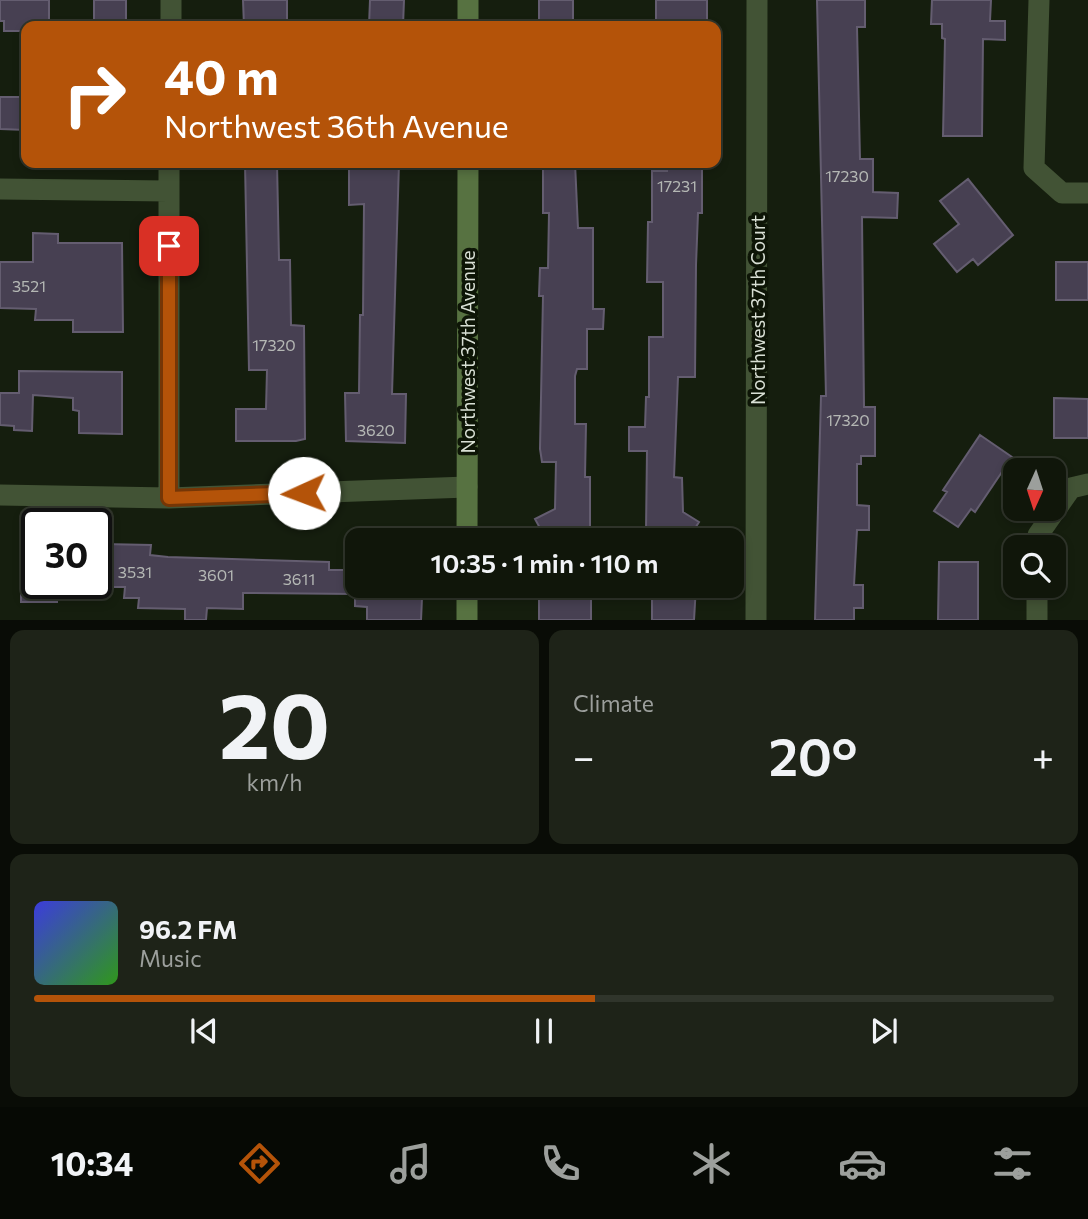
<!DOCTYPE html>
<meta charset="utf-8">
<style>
:root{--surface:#10160a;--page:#1e2318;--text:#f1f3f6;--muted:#9c9f9c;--line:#30352b;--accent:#b45309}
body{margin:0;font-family:Commissioner,sans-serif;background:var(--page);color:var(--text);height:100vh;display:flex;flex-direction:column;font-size:26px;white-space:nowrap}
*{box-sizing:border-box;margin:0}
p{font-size:23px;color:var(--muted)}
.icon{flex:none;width:38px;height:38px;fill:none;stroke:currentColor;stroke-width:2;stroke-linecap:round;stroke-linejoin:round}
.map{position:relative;height:620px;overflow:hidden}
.drawer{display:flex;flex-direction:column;gap:10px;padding:10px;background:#090c06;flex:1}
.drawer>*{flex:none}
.guide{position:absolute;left:21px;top:21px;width:700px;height:147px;border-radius:14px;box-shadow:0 4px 10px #0003,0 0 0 2px var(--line);background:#b45309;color:#fff;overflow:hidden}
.needle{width:46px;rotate:183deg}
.tools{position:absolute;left:1003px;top:458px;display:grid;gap:14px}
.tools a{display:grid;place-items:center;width:63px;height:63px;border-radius:14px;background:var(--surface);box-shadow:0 4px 10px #0003,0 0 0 2px var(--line);font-size:35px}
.speed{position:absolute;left:21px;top:508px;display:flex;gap:14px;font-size:35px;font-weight:700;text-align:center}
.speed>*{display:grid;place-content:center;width:91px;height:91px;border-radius:50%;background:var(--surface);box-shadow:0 4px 10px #0003,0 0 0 2px var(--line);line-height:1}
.speed .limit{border:4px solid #111;border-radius:10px;background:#fff;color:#111}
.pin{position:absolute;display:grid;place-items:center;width:60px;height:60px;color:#fff;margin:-30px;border-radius:14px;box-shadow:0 4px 10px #0006}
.me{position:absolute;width:77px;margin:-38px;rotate:268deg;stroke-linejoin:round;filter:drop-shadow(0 0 5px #0008)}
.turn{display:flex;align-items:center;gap:24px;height:147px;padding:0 28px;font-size:32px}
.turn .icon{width:91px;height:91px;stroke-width:2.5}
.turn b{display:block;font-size:49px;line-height:60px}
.big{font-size:52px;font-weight:600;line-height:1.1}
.drawer .widget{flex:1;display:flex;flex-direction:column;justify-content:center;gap:10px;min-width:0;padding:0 24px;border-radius:14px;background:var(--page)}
.drawer .dial{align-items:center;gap:0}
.dial b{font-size:91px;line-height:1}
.song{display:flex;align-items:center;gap:21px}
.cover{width:84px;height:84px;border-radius:10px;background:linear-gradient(135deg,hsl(240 70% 55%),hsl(110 70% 35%))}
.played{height:7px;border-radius:4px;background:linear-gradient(90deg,var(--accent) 55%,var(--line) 55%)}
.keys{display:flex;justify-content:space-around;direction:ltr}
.heat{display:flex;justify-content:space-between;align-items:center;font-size:38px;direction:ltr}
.drawer .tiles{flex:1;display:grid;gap:10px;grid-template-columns:1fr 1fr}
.widget:last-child{grid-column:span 2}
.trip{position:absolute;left:345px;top:528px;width:399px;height:70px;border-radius:14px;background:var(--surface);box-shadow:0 4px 10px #0003,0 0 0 2px var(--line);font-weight:600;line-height:70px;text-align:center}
.dock{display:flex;height:112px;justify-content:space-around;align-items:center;background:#060904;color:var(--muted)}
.dock .icon{width:49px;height:49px}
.dock .selected{color:var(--accent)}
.dock b{font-size:32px;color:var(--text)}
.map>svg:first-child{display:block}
</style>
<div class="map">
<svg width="1088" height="621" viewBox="0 0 1088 621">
<rect width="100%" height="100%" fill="#151e0e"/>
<!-- building -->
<path fill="#474052" stroke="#645d70" stroke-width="2" d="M0,0H49V26H26V31H4V21H0Z
M94,0H126V22H94Z
M243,0H287V26H244Z
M370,0H404L403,26H369Z
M539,0H573V26H539Z
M656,0H707V26H670V23H656Z
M817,0H865V27H857L860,159H873V192L898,193L897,218L862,217L864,407H875V456H861V464H857V505L869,506V530H857L854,585H863V608H854V620H815L821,396H826Z
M932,0H991L990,21H1005V40L983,39L982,136H943L945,39L942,38V24H931Z
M0,97H26V130L0,129Z
M245,163H277L279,260H290L291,325L304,326L305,439L296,441H236V409H266L267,370H249Z
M365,163H399L392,394H406L405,443L346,441L345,393H359L360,315H363L364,204L349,205V169H365Z
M543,163H575L578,228H593V309H604L603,329H587V369H577L575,376V424H586L585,477H590V541H547L535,519L555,509L556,462H542L540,449L543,296H539L540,268H548L549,213H543Z
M667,163H702V213H698L696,265L695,377H678L674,477L682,478L683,512L699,522L687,541H667V531H646L647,451H629V427H645L646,397H649V337H663V282H647L648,222H652V171H667Z
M968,179L1013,235L978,265L973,259L957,272L934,244L959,224L940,201Z
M33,233L58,234V243H122L123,332H73V320H35L36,309L0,308V262H33Z
M1056,262H1088V300H1056Z
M19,371L122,372V434L79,433V411L73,410V398L33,395L32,431L14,430V426L0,425V393H19Z
M1054,398L1088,399V438H1054Z
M980,435L1012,457L975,512L971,509L958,527L934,511L947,492L943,490Z
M103,544L151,545L150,555L168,557L329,562V570H357V586H403V598H422L421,620H367V607L355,606V594L243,593V609L207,608L206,620H185V609L138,608L139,598H124L125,587H102Z
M939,562H978V620H938Z
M21,583H57V602H21Z
M539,586H591V620H539Z
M652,586H696L694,620H652Z"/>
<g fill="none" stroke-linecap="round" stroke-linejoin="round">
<!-- minor -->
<path stroke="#425335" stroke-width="21" d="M1039,0L1034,168L1062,193H1088
M171,26V0
M169,163V498
M0,189L168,191
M0,495L169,498L467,487
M1037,548L1038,535L1071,488L1088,484
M756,621L757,0
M1037,621V586"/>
<!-- secondary -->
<path stroke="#577241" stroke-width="21" d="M468,26V0
M467,541L468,163
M467,621V586"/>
</g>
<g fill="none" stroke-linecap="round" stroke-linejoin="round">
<!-- route casing -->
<g stroke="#753606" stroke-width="18">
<path id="route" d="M169,246V498L304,493"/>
</g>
<!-- route -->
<use href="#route" stroke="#b45309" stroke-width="12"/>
</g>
<g text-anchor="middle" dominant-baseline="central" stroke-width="7" stroke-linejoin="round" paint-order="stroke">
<!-- number labels -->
<g font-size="16" fill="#b4b7b4">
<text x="847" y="175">17230</text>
<text x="677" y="185">17231</text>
<text x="29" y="285">3521</text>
<text x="274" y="344">17320</text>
<text x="848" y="419">17320</text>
<text x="376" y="429">3620</text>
<text x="135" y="571">3531</text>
<text x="216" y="574">3601</text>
<text x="299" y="578">3611</text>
</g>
<!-- street labels -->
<g font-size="19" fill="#d8dfd4" stroke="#0d1506">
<text transform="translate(757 310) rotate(-90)">Northwest 37th Court</text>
<text transform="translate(467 352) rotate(-90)">Northwest 37th Avenue</text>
</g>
</g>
</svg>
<div class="tools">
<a><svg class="needle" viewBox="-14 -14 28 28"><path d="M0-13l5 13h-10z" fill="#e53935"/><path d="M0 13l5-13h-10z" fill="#9c9f9c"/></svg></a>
<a><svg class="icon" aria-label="search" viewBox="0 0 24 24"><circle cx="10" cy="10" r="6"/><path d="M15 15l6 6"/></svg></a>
</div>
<div class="speed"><div class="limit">30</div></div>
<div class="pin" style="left:169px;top:246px;background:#d93025"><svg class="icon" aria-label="arrive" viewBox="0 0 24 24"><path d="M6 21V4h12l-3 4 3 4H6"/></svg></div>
<svg class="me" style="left:304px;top:493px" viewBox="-20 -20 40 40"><circle r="19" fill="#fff"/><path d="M0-13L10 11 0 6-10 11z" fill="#b45309"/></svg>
<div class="trip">10:35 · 1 min · 110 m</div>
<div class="guide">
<div class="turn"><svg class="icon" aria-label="right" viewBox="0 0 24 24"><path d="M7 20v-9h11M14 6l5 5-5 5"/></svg><div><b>40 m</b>Northwest 36th Avenue</div></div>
</div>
</div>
<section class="drawer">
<div class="tiles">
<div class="widget dial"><b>20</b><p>km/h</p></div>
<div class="widget"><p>Climate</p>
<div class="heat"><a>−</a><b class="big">20°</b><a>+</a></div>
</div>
<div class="widget">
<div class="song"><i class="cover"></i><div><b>96.2 FM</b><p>Music</p></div></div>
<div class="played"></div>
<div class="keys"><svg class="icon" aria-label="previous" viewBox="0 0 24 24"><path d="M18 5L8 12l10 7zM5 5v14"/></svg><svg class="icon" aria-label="pause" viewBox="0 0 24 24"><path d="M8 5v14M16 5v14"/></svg><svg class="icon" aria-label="next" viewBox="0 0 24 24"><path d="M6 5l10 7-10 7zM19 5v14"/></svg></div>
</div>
</div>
</section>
<nav class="dock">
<b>10:34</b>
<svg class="icon selected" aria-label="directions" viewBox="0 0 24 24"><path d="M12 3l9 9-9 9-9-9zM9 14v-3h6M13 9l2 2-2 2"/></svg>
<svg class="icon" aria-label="music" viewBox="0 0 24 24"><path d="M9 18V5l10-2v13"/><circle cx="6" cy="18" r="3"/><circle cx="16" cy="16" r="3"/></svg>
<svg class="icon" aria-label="phone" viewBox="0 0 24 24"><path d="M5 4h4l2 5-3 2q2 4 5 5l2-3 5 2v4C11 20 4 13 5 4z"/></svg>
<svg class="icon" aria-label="climate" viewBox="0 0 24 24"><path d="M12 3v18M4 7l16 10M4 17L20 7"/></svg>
<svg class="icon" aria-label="car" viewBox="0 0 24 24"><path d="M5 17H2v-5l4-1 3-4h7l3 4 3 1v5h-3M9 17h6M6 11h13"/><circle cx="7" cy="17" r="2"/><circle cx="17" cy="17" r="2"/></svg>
<svg class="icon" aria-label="filters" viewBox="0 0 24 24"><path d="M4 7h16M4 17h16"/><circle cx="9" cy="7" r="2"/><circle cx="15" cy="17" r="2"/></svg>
</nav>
